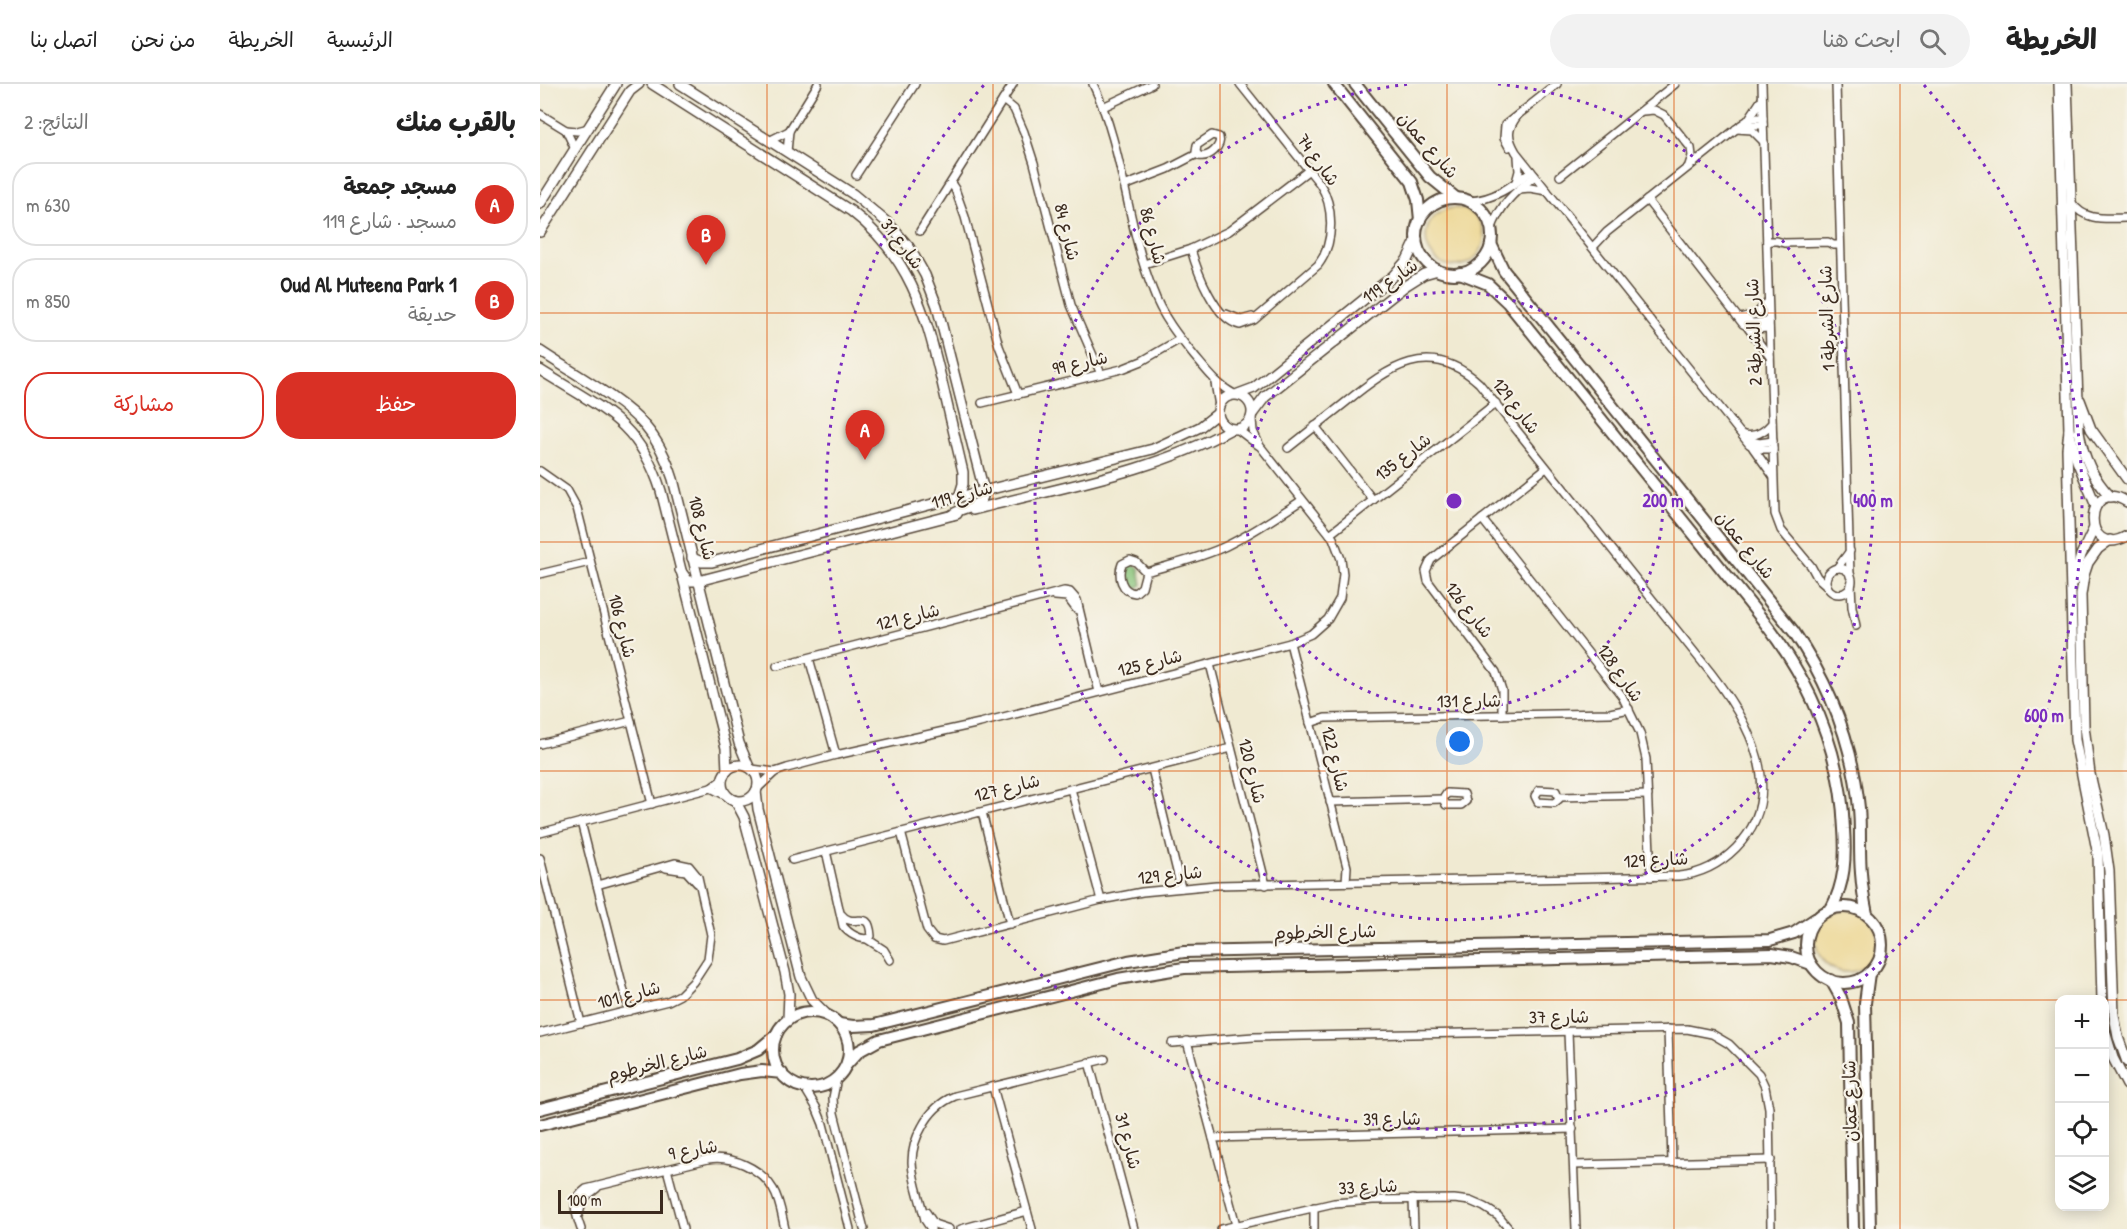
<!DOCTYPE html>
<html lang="ar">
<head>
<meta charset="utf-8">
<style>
	:root { --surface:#fff; --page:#f2f2f2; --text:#222; --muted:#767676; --line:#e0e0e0; --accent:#d93025 }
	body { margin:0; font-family:"Patrick Hand","Playpen Sans Arabic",sans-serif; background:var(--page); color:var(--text); direction:rtl }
	.controls { position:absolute; right:18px; bottom:18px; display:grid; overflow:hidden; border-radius:12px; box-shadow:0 3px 15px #0003 }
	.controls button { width:54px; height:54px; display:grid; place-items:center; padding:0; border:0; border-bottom:2px solid var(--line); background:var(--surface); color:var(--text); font:30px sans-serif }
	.scale { position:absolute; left:18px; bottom:15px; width:105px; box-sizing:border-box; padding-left:6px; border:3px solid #3b2a1e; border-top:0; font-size:16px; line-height:21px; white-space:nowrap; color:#3b2a1e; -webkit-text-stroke:4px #f7f3e8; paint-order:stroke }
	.you { position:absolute; left:920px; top:658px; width:21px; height:21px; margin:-15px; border:4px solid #fff; border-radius:50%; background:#1a73e8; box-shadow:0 0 0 9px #1a73e833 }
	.badge { display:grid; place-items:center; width:39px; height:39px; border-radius:50%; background:var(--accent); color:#fff; font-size:20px; font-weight:700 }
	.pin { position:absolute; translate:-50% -50px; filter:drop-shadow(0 2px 3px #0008) }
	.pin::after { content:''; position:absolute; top:32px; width:21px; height:18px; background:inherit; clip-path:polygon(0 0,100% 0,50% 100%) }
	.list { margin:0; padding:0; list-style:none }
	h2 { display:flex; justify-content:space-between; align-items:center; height:78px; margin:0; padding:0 24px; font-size:26px }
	h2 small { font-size:20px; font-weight:400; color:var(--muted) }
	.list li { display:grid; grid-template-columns:39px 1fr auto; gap:18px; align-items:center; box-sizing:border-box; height:84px; margin:0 12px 12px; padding:0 12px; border:2px solid var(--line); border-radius:24px }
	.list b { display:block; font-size:22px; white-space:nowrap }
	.list p { margin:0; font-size:20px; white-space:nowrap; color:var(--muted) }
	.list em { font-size:20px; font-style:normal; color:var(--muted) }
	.actions { display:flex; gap:12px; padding:18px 24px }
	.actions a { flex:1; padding:14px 0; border:2px solid var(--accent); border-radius:24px; text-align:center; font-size:21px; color:var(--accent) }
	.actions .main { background:var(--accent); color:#fff }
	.icon { flex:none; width:33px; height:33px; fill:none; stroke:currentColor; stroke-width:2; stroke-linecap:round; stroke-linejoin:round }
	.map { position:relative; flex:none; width:1587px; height:1145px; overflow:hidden; direction:ltr }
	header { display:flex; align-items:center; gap:36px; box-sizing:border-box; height:84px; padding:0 30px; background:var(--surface); border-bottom:2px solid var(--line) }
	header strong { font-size:28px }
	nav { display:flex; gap:33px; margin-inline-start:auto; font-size:21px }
	.search { width:420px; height:54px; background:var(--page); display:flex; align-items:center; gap:15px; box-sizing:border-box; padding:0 21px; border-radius:33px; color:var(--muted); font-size:22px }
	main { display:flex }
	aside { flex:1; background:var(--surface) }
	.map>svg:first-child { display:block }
</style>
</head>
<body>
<header>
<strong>الخريطة</strong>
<div class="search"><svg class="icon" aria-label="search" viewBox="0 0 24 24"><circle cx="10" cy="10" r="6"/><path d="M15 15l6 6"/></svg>ابحث هنا</div>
<nav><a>الرئيسية</a><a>الخريطة</a><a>من نحن</a><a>اتصل بنا</a></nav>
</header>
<main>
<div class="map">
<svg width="1587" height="1145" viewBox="0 0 1587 1145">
	<rect width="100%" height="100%" fill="#f7f3e8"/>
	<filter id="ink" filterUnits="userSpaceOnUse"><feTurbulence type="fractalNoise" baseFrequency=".0167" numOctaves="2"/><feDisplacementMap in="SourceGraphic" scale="12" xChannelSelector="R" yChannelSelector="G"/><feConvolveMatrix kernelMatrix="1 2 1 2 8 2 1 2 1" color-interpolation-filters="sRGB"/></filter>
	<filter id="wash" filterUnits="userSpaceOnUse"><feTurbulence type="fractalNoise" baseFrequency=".008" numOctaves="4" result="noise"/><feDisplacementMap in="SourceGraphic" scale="24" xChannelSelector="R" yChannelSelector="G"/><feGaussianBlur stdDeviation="1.35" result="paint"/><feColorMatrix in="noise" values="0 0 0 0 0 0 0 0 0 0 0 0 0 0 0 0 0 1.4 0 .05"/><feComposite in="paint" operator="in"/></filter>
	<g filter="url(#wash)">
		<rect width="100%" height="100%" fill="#f0ead2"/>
		<!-- green -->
		<path fill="#88c47a" stroke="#62774c" stroke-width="1.5" d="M590,478l9,6 3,17 -8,5 -9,-5 -2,-14 2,-6z"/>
		<!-- sand -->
		<g fill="#eeda9e" stroke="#94825e" stroke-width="1.5">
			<circle cx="915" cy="153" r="29"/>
			<circle cx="1307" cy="857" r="31"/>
		</g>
	</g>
	<g filter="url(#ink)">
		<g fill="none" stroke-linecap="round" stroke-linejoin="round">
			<!-- minor casing -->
			<g stroke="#564739" stroke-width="10">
				<g id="minor">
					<path d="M553,0c31,65 33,140 60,207 9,25 25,45 42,66 12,14 22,28 39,37"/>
					<path d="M1222,0l13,430 6,16 30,36 6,11 9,8"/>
					<path d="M1296,0l14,492"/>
					<path d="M463,16l11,9 10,23 10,31 37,142 30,69"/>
					<path d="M563,23l49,-23"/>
					<path d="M1103,27l11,-1 10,5 27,33 1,8 -3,9"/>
					<path d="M0,30l26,16 9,19"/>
					<path d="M978,31c-11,14 -11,22 -2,37l233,292 8,5h16"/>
					<path d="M1208,36l14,-21"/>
					<path d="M1201,41h22"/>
					<path d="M1196,45l16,1 12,12"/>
					<path d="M26,46l11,1 12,-3"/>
					<path d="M672,51l7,2c3,10 -10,21 -20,19l-3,-4 1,-7z"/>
					<path d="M229,57l20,-10"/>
					<path d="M969,63l-5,-9 1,-13 52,-41"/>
					<path d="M247,68l2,-21 29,-47"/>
					<path d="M316,91l59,-91"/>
					<path d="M1020,92l115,-92"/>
					<path d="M976,98l3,-11 -1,-14"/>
					<path d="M411,99l4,6 10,28 34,129 19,48"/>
					<path d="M584,102l44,-17 29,-15"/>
					<path d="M979,105l11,-1 17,3"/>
					<path d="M1107,116l96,124 9,5 17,-1"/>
					<path d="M929,117c25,-1 43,-15 62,-30"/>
					<path d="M1532,119c13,19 35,15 55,15"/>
					<path d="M951,146c9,-25 23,-38 44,-54"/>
					<path d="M380,147l93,-147"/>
					<path d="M1227,157h10l7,2 44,-1 5,3h7"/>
					<path d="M1053,163l14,-15 138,-110 7,-4h11"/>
					<path d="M651,165c6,22 24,71 49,76l14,-5 64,-55c17,-22 16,-59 2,-81l-80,-100"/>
					<path d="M604,180l47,-15 38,-18 80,-61"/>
					<path d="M686,230l15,6 11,-3"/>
					<path d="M1200,234l16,-4 12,-12"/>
					<path d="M1200,234l12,5 17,-1"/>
					<path d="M1208,244l22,29"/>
					<path d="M675,299l4,23"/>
					<path d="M442,319l140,-34 20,-8 38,-22"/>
					<path d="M775,342l58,74"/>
					<path d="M697,345l21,16"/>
					<path d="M1202,350c12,5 23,-3 30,-11"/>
					<path d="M1208,356l11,3 14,-2"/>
					<path d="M1213,364l20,28"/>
					<path d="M0,387l27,19 10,18 75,296"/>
					<path d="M942,435l140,177 18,37 6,26 5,118"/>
					<path d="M790,450l166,-131"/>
					<path d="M590,476l6,2 10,10 -4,15 -7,6c-13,-1 -18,-17 -13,-29z"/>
					<path d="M1297,484l13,-17"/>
					<circle cx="1299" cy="497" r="13"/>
					<path d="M606,488c27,-8 55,-14 80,-26 27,-13 52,-30 76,-46"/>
					<path d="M0,490l50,-12"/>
					<path d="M1311,500l1,23 4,19"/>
					<path d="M515,512l12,1 9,12"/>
					<path d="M750,559l57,224 -1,15"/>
					<path d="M269,574l27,97"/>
					<path d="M670,580l56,221"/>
					<path d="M237,582l287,-75 6,1 7,8 22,92"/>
					<path d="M962,631v-25l-6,-18 -68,-91 -2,-10 5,-11 115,-92"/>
					<path d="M770,639l15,-5 285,-5 19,-4"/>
					<path d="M0,660l91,-23"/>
					<path d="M212,685l23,3"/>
					<path d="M612,685l29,119"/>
					<path d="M171,704l18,9"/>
					<path d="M218,704l17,-16 12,-4 49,-13 144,-32 310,-80 21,-9 17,-15 12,-21 3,-24 -2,-15 -8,-21 -73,-92 -7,-15 -1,-12"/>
					<path d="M531,705l30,111"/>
					<path d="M999,706l17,1 3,8 -5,4 -16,-1 -3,-6z"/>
					<path d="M907,709l17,1 2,7 -5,4h-15l-3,-6z"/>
					<path d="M1019,713l89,-2"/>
					<path d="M790,718l113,-3"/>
					<path d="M442,728l28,112"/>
					<path d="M41,738l48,189"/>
					<path d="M361,748l26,98 7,9 9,2 158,-41 41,-8 74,-7 463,-9c22,-2 41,-12 57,-28 53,-54 13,-126 -25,-175l-232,-290c-50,-45 -90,-16 -133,19 -19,15 -39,31 -58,46"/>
					<path d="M0,749l171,-45 12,-9"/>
					<path d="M286,767l17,75c5,7 18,15 26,12l2,-2c-2,-30 -17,-5 -30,-22"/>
					<path d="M0,774l41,165"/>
					<path d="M252,776l439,-112"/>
					<path d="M126,784l20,3 11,12"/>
					<path d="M327,855l17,11 6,10"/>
					<path d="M1128,945l4,133"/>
					<path d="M1028,948l8,197"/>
					<path d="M0,949l128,-32 12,-6 13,-13 15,-23 3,-24 -13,-58 -9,-11 -14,-3 -78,22"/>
					<path d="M647,957l49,184"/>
					<path d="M632,959l82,-6 433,-8 25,5 17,10 30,30 6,13 4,21 2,121"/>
					<path d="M549,978l45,167"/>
					<path d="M297,994l-4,20 1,15 30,116"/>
					<path d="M264,1003l12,20 7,17 27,105"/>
					<path d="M453,1003l39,142"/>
					<path d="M673,1054l360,-9"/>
					<path d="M1034,1081l197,-5"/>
					<path d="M127,1085l16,60"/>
					<path d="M873,1115l1,30"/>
					<path d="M774,1123v22"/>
					<path d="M386,1128l8,12 15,5"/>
					<path d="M39,1130l4,-15 14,-11"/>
					<path d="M41,1145c-5,-16 -12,-28 5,-40l122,-30c23,-4 53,9 65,30 7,11 9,27 12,40"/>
					<path d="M391,1145l-6,-9c-8,-36 -23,-59 -3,-93 8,-15 18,-25 33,-31l150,-37"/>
					<path d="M421,1145l66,-18"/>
					<path d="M681,1145l113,-26 39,-3 81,-1 16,2 14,6 14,9 11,13"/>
				</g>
			</g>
			<!-- tertiary casing -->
			<g stroke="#564739" stroke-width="12">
				<g id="tertiary">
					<path d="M112,0l199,127c58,44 74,100 90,167 7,31 15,63 22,94v12l-4,13"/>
					<path d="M140,0l173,110 36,30 20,23 16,28 12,31 47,185c0,17 -22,15 -32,24"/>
					<path d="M1519,0l10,346 8,31 19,45"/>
					<path d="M1527,0l12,347c4,26 13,47 32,66"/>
					<path d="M0,120l76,-120"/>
					<path d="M0,148l90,-141 9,-7"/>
					<path d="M0,267c31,21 82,48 105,75 13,15 22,34 28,53l66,264 10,24"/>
					<path d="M0,286c58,37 99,50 121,121l65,257 1,23"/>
					<path d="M698,310l16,-6 139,-112 14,-16 10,-21"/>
					<circle cx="695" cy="328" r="17"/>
					<path d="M1540,316l11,29 36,50"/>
					<path d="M713,329l12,-16 140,-111 19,-12 14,-4"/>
					<path d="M1529,346l-2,19 8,291 23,115 4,145"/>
					<path d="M1587,418c-43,-28 -47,60 0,34"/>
					<path d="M433,426c87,-23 179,-37 258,-81"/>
					<path d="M1570,456l-12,9 -10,14 -4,12 -3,20 3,131 6,48 14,61 5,36 5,144 4,22 9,25"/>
					<path d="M152,474l10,4h10l247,-65 194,-48 47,-22 18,-14"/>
					<path d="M140,486l8,11h10l259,-67"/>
					<path d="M1534,497l7,-26 13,-27"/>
					<circle cx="200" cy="699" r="18"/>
					<path d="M216,707l2,18 43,168 11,23 14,14"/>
					<path d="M195,716l9,17 41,155 4,22 -1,25"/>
					<path d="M1564,944l9,30 14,27"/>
				</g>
			</g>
			<!-- secondary casing -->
			<g stroke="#564739" stroke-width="14">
				<g id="secondary">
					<circle cx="271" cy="966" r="38"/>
					<path d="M299,940l14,2 21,-1 254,-64 56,-9 586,-12 24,-7 21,-14"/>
					<path d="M307,980l12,-13 20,-11 239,-61 66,-11 588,-14 19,3 20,7"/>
					<path d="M0,1025l197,-50 21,-9 18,-15"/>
					<path d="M0,1041l200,-51 22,-3 20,2"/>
				</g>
			</g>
			<!-- primary casing -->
			<g stroke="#564739" stroke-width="14">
				<g id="primary">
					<path d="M794,0l78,98 6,18 2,20"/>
					<path d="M815,0l75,93 26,21"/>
					<circle cx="914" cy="152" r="38"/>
					<path d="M951,160l13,27 290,361c36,53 59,113 65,176 2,22 0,43 2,65 1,14 3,27 6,41"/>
					<path d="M920,189l28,11 20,19 254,316c48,61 79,131 82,210 2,28 1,54 -13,80"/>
					<circle cx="1304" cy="861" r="38"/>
					<path d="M1329,889l-4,30 5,226"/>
					<path d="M1291,896l10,18 8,25 4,206"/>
				</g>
			</g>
			<!-- minor -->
			<use href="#minor" stroke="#fff" stroke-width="7"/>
			<!-- tertiary -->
			<use href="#tertiary" stroke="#fff" stroke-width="9"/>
			<!-- secondary -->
			<use href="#secondary" stroke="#fff" stroke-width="10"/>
			<!-- primary -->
			<use href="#primary" stroke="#fff" stroke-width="10"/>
		</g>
	</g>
	<!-- grid -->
	<path fill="none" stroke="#df570d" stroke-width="1.5" stroke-opacity="0.55" d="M227,0v1145M453,0v1145M680,0v1145M907,0v1145M1134,0v1145M1360,0v1145M0,229h1587M0,458h1587M0,687h1587M0,916h1520M1564,916h23"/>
	<!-- distance rings -->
	<g fill="none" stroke="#7b2cbf" stroke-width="3" stroke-dasharray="3 6">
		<circle cx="914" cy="417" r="209"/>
		<path d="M958 0A419 419 0 1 1 870 0"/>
		<path d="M1384 1A628 628 0 1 1 444 1"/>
	</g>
	<g text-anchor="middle" stroke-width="4.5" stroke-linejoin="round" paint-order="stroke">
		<!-- street labels -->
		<g font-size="18" fill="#3b2a1e" stroke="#f7f3e8">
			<text transform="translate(888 61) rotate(49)" y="6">شارع عمان</text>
			<text transform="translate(778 76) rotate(54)" y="6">شارع 74</text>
			<text transform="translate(527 148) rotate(76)" y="6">شارع 84</text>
			<text transform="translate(613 152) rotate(75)" y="6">شارع 86</text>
			<text transform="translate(362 160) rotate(53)" y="6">شارع 31</text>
			<text transform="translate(850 197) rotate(-35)" y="6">شارع 119</text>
			<text transform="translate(1287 234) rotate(-92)" y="6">شارع الشرطة 1</text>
			<text transform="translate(1214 248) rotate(-92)" y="6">شارع الشرطة 2</text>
			<text transform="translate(540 279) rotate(-13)" y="6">شارع 99</text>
			<text transform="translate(976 322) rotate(52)" y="6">شارع 129</text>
			<text transform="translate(863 373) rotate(-38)" y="6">شارع 135</text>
			<text transform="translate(422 411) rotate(-15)" y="6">شارع 119</text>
			<text transform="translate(162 444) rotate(76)" y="6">شارع 108</text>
			<text transform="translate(1205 461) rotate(51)" y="6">شارع عمان</text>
			<text transform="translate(929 526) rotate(52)" y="6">شارع 126</text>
			<text transform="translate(368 533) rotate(-14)" y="6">شارع 121</text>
			<text transform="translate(82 542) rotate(76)" y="6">شارع 106</text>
			<text transform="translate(610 579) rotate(-14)" y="6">شارع 125</text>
			<text transform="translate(1080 589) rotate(55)" y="6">شارع 128</text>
			<text transform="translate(929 617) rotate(-1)" y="6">شارع 131</text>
			<text transform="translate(795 675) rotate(76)" y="6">شارع 122</text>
			<text transform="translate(712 687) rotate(76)" y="6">شارع 120</text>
			<text transform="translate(467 704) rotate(-14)" y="6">شارع 127</text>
			<text transform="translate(1116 776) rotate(-3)" y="6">شارع 129</text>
			<text transform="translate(630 791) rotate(-6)" y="6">شارع 129</text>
			<text transform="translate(785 848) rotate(-1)" y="6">شارع الخرطوم</text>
			<text transform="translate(89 911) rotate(-15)" y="6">شارع 101</text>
			<text transform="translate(1019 933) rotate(-1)" y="6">شارع 37</text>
			<text transform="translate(117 979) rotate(-14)" y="6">شارع الخرطوم</text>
			<text transform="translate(1310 1017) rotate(-91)" y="6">شارع عمان</text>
			<text transform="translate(852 1035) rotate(-1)" y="6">شارع 39</text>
			<text transform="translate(588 1057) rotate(75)" y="6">شارع 31</text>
			<text transform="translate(153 1066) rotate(-10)" y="6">شارع 9</text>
			<text transform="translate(828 1103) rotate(-3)" y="6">شارع 33</text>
		</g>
	</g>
	<circle cx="914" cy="417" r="9" fill="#7b2cbf" stroke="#f7f3e8" stroke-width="3"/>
	<g font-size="18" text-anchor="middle" font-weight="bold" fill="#7b2cbf" stroke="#f7f3e8" stroke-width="4.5" stroke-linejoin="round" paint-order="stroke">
		<text x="1123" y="423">200 m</text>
		<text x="1333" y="423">400 m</text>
		<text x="1504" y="638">600 m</text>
	</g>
</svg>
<div class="controls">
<button>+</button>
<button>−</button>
<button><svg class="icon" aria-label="locate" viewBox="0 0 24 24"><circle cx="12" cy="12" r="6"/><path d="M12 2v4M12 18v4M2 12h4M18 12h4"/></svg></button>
<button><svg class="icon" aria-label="layers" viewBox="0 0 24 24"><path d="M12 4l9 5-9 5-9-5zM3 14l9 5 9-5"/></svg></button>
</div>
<div class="scale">100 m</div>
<div class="you"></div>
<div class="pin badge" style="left:325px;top:376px">A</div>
<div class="pin badge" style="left:166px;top:181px">B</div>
</div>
<aside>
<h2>بالقرب منك<small>النتائج: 2</small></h2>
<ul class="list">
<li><span class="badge">A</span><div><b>مسجد جمعة</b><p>مسجد · شارع 119</p></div><em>630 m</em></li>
<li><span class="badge">B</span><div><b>Oud Al Muteena Park 1</b><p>حديقة</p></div><em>850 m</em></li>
</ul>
<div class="actions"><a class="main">حفظ</a><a>مشاركة</a></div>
</aside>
</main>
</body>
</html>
